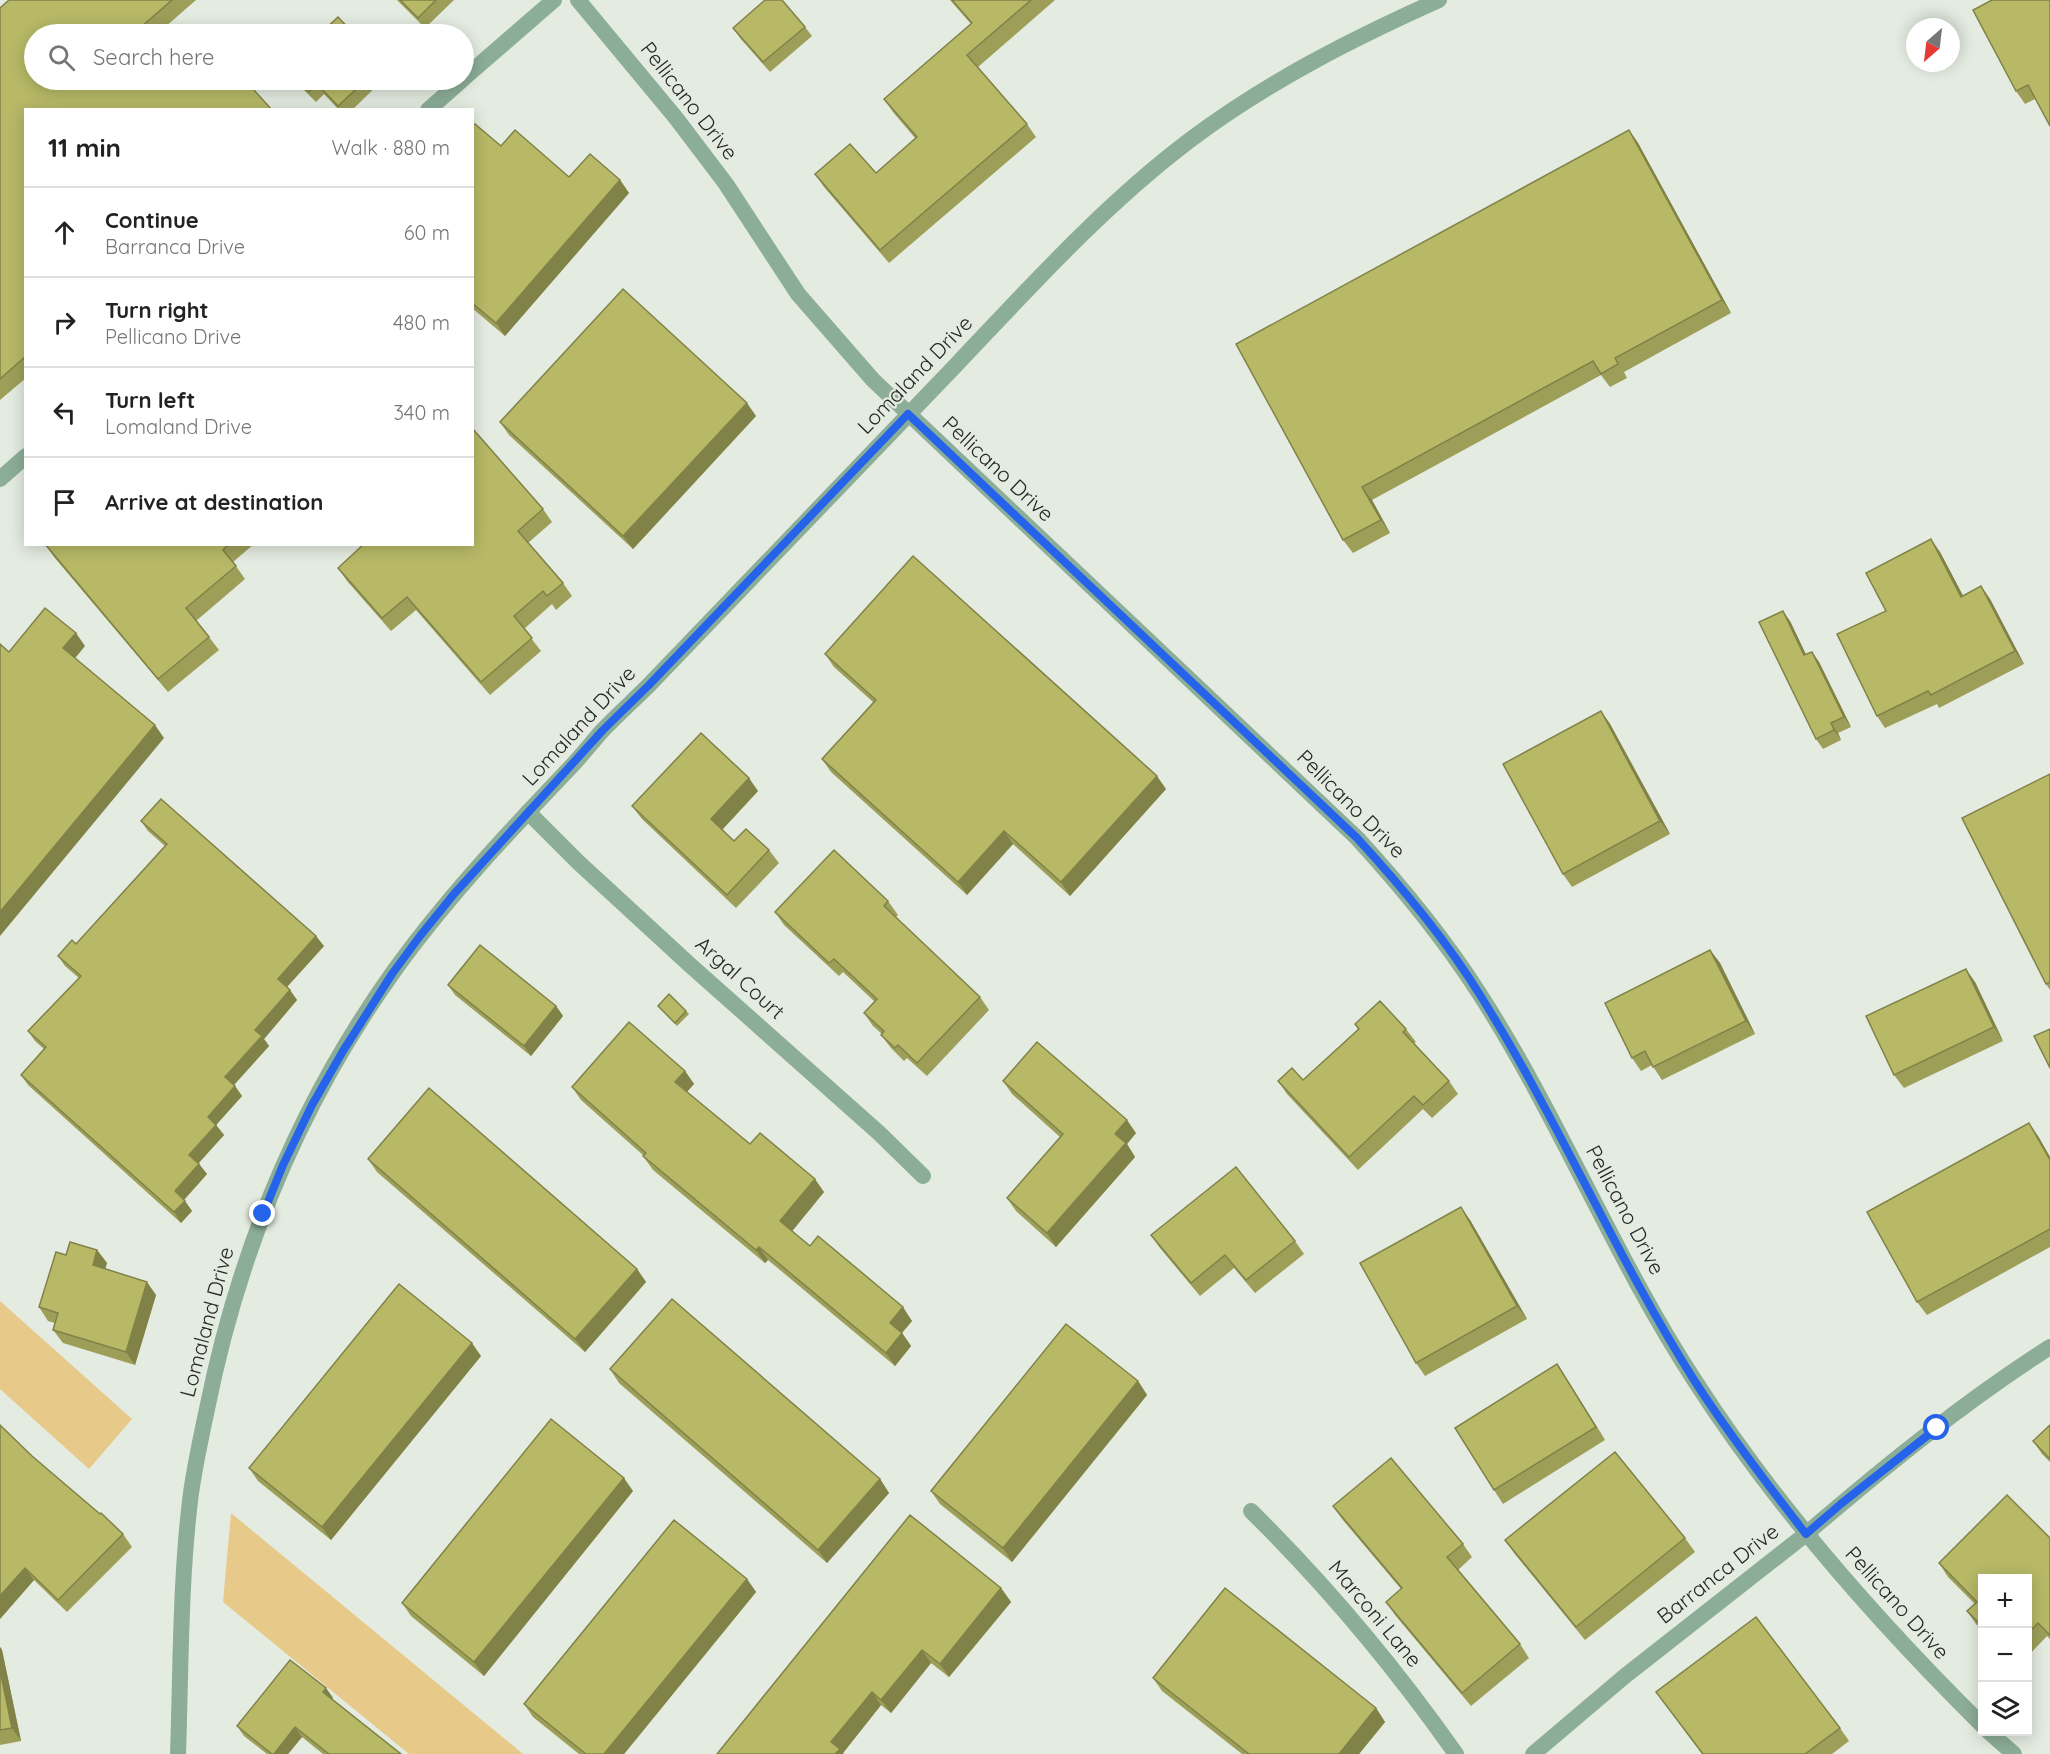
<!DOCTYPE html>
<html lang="en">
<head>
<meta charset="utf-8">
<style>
	:root { --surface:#fff; --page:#f2f2f2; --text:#222; --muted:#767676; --line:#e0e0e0 }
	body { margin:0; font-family:Quicksand,sans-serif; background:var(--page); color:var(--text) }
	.controls { position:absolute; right:18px; bottom:18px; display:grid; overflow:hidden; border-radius:0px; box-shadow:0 3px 15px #0003 }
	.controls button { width:54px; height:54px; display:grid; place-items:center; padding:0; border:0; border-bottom:2px solid var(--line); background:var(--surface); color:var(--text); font:30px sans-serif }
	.compass { position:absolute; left:1906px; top:18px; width:54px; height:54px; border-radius:50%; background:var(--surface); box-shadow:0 3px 15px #0003; rotate:208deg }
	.stop { position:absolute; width:18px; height:18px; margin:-14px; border:4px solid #2563eb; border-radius:50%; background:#fff }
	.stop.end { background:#2563eb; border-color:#fff; box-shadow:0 2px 6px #0008 }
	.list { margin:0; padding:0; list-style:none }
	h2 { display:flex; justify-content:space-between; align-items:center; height:78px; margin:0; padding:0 24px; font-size:26px }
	h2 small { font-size:20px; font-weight:400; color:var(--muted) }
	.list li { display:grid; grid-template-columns:39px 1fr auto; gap:18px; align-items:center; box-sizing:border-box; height:90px; padding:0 24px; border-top:2px solid var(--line) }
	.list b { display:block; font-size:22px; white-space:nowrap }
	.list p { margin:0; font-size:20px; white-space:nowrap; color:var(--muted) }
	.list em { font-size:20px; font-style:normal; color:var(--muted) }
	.icon { flex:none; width:33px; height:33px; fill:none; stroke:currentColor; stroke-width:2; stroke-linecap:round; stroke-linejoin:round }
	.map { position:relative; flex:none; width:2050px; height:1754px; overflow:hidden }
	.search { position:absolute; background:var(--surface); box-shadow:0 3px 15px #0003; left:24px; top:24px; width:450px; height:66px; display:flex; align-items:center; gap:15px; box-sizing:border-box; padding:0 21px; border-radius:33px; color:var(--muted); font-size:22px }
	.panel { position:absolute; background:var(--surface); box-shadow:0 3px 15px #0003; left:24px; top:108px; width:450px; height:438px; border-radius:0px }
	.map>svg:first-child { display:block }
</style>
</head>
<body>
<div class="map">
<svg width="2050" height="1754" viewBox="0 0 2050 1754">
	<rect width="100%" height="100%" fill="#e4ebe0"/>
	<!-- green -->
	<g fill="#e7ca8a">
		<path d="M0,1301l132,118 -43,50 -89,-80z"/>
		<path d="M231,1513l292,241h-114l-186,-152z"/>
	</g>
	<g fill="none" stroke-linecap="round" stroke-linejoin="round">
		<!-- minor -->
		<g stroke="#8cad97" stroke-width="16">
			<path d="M528,812l50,50 112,103 189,168 44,43"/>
			<path d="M1251,1511c77,76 143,155 205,243"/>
			<path d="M1533,1754l92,-78 181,-142"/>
		</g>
		<!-- tertiary -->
		<g stroke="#8cad97" stroke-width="16">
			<path d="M578,0l98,118 50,66 72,110 75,86 484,458c45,49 86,99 122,155 80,124 135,264 216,388 81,126 181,239 287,344"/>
			<path d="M464,78l90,-78"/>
			<path d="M428,110l34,-30"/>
			<path d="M0,479l26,-23"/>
			<path d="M1806,1534c77,-66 158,-132 244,-187"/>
			<path d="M1989,1732l25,22"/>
			<path d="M178,1754c3,-87 2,-175 13,-261 4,-28 10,-56 16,-84 32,-159 92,-305 187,-438 51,-71 111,-135 171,-198 13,-13 24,-27 36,-41 15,-16 32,-31 48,-47 103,-107 205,-214 308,-321 74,-78 147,-159 233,-224 77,-58 162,-101 249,-140"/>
		</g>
	</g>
	<!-- wall -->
	<g fill="#9d9f59">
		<path d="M9,0h187l-39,34h-123l135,51 76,-5 -219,30v268l-26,22v-392z"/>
		<path d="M397,0h57l-29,28z"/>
		<path d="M950,0h105l-77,67 49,57 9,13 -147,126 -65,-76 -9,-13 61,-1 39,-35 -22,-26 -9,-13 87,-75z"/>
		<path d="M1992,0l43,99 -10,5 -9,-13z"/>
		<path d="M805,27l7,9 -42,36 -30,-34 -7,-10z"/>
		<path d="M296,80h87l-31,30h-13l-15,-16 -8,8 -14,-14z"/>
		<path d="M472,127l29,19 68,31 51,3 9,13 -124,143 -33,-28z"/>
		<path d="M1629,130l9,13 93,170 -107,59 3,6 -17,9 -9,-12 -229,125 18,33 -37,20 -10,-13 -107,-196z"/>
		<path d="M756,416l-123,133 -124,-114 -9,-13z"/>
		<path d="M543,509l9,13 -24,21 35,40 9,13 -16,14 -4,-6 -28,25 17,22 -51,44 -74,-85 -25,21 -44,-50 -9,-13z"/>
		<path d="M45,544h209l-21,18 12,17 -49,42 13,16 10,13 -51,42 -114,-135z"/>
		<path d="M1940,552l23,44 18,-10 9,13 34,65 -85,44 -2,-4 -52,24 -8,-12 9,-105z"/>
		<path d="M1790,621l16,34 6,-3 7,10 32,65 -13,6 3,7 -18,9 -7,-10z"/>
		<path d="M825,654l341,135 -96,107 -57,-52 -46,51 -136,-123 -9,-13 51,-57 -39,-35z"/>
		<path d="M1601,711l9,13 60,110 -98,53 -9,-13z"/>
		<path d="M2050,774v216l-4,-6z"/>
		<path d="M758,791l-36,39 12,11 35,9 10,13 -43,45 -94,-89 -10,-13z"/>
		<path d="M141,821l183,125 -37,41 10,13 -33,39 5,7 -35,39 8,11 -26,29 8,10 -26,28 9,11 -23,26 8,11 -11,12 -153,-138 -7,-10 23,-26 -9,-8 -7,-10 51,-53 -14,-12 -7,-10 18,-12 89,-98 -17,-15z"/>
		<path d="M888,901l10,14 -2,2 84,80 9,13 -62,66 -20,-18 -3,3 -13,-13 -10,-13 1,-1 -9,-8 -9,-13 11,-11 -32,-30 -4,4 -55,-51 -9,-13z"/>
		<path d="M1710,950l10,13 35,71 -93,46 -10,-15 -11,6 -9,-13z"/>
		<path d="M1975,982l28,59 -99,47 -10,-13z"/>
		<path d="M448,985l108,21 7,10 -32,40 -76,-61z"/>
		<path d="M658,1006l28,5 3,3 -12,12z"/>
		<path d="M1355,1024l51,5 10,13 -2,1 35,38 9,13 -26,24 -9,-9 -65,61 -71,-76 -9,-13 25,-1 55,-51z"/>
		<path d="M685,1071l9,13 -7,8 63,52 74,48 -32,39 18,15 102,75 -10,12 9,13 -16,20 -127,-106 -3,3 -112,-93 -10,-14h1l-63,-56 -9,-13z"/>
		<path d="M1003,1081l133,52 -9,11 8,13 -79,90 -40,-36 -9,-13 53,-61 -48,-43z"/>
		<path d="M2038,1136l12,21v90l-123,68 -10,-13z"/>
		<path d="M368,1159l269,110 9,13 -61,70 -208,-180z"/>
		<path d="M1470,1220l57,99 -102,57 -9,-13z"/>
		<path d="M1151,1235l144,6 9,13 -49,39 -21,-25 -34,28 -40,-48z"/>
		<path d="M97,1250l10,13 -2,6 51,26 -21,70 -72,-22 -10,-13 2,-7 -7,-2 -9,-14 27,-52z"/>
		<path d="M481,1356l-150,184 -73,-59 -9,-13z"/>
		<path d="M610,1369l270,110 9,14 -62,70 -208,-180z"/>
		<path d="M1566,1378l39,62 -102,64 -9,-14z"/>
		<path d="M1138,1381l9,14 -135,167 -72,-58 -9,-13z"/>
		<path d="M2050,1425v37l-8,-8 -9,-13z"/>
		<path d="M32,1456l91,78 9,13 -65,65 -33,-32 -34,39z"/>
		<path d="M633,1491l-149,185 -73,-60 -9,-13z"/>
		<path d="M1333,1506l130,38 9,13 -14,13 62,74 9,14 -58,48 -76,-91 -9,-13 15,-13 -59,-70z"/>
		<path d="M1685,1538l10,14 -110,88 -71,-87 -9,-13z"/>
		<path d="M2050,1538v101l-3,-3 -19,20v-78h-45v53l-7,-7 -9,-13 8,-7 -27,-27 -9,-14z"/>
		<path d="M747,1579l9,13 -132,162h-45l-46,-37 -9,-13z"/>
		<path d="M1001,1588l10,14 -62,75 -18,-14 -40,50 -10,-8 -38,48 1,1h-127z"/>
		<path d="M0,1647l2,3 19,91 -21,4z"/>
		<path d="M1153,1678l223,30 9,14 -26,32h-117l-80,-63z"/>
		<path d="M326,1688l7,10 -1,1 69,55h-78l-21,-17 -14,17h-21l-23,-18 -7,-10z"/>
		<path d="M1656,1692l184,36 9,13 -17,13h-130z"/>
	</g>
	<!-- shaded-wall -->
	<g fill="#808248">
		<path d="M1629,130l9,13 93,170 -9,-13z"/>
		<path d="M620,180l9,13 -124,143 -9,-13z"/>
		<path d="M747,403l9,13 -123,133 -10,-13z"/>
		<path d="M1362,487l10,13 18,33 -9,-13z"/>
		<path d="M1931,539l9,13 30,57 -9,-12z"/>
		<path d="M1981,586l9,13 34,65 -9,-13z"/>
		<path d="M1783,611l7,10 21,44 -7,-10z"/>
		<path d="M76,633l9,13 -13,16 -9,-14z"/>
		<path d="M1812,652l7,10 32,65 -7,-10z"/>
		<path d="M1601,711l9,13 60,110 -10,-13z"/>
		<path d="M1831,723l7,10 3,7 -7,-10z"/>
		<path d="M155,725l9,13 -164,198v-24z"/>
		<path d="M1157,776l9,13 -96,107 -9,-14z"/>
		<path d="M749,778l9,13 -38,41 -9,-13z"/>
		<path d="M1004,831l9,13 -46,51 -9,-13z"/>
		<path d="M316,936l8,10 -39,43 -7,-10z"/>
		<path d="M1710,950l10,13 35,71 -9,-13z"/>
		<path d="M1966,969l9,13 28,59 -9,-14z"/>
		<path d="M290,990l7,10 -33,39 5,7 -37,41 -7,-10 30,-47z"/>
		<path d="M556,1006l7,10 -32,40 -7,-10z"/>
		<path d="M685,1071l9,13 -10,11 -9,-13z"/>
		<path d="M235,1086l7,10 -26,29 8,10 -27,30 -8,-10 19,-38z"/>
		<path d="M1127,1120l9,13 -9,11 8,13 -79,90 -9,-14 68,-99z"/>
		<path d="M2029,1123l9,13 12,21v3z"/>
		<path d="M199,1164l8,10 -25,28 -7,-11z"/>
		<path d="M815,1179l9,13 -35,43 -9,-14z"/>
		<path d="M185,1201l7,10 -11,12 -7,-11z"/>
		<path d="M1461,1207l9,13 57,99 -10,-13z"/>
		<path d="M759,1247l9,13 -3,3 -9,-13z"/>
		<path d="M97,1250l10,13 -5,15 -9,-13z"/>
		<path d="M637,1269l9,13 -61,70 -10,-13z"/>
		<path d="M147,1282l9,13 -21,70 -9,-13z"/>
		<path d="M903,1307l9,14 -13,15 -9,-13z"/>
		<path d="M902,1333l9,13 -16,20 -9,-13z"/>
		<path d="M472,1343l9,13 -150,184 -9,-13z"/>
		<path d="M1557,1364l9,14 39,62 -9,-13z"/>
		<path d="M1138,1381l9,14 -135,167 -9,-14z"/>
		<path d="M624,1478l9,13 -149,185 -10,-14z"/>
		<path d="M880,1479l9,14 -62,70 -9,-13z"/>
		<path d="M25,1568l9,12 -34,39v-23z"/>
		<path d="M747,1579l9,13 -132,162h-20z"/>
		<path d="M1001,1588l10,14 -62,75 -9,-13z"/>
		<path d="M0,1647l2,3 19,91 -9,-13 -12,-58z"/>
		<path d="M922,1650l9,13 -40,50 -10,-13z"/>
		<path d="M326,1688l7,10 -3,4 -7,-10z"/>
		<path d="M872,1692l9,13 -38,48 1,1h-9l-4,-12z"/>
		<path d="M1376,1708l9,14 -26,32h-20z"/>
		<path d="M295,1727l7,10 -14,17h-14z"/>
	</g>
	<!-- building -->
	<g fill="#b7b967" stroke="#808248" stroke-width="1.5">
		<path d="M9,0h163l-39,34h-99v46h130l5,5 6,-5h70l27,30h-246v246l-26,23v-371z"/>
		<path d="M400,0h36l-18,18z"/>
		<path d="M765,0h17l23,27 -42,35 -30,-34z"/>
		<path d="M952,0h79l-64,55 60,69 -147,126 -65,-76 35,-30 26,29 41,-36 -33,-38 88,-76z"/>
		<path d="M1992,0h58v126l-22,-41 -12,6 -43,-81z"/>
		<path d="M338,17l16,17h-34z"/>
		<path d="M297,80h69l-28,26 -21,-22 -8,8z"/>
		<path d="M475,124l26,22 14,-16 54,47 21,-23 30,26 -124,143 -24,-20v-176z"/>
		<path d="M1629,130l93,170 -107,58 3,6 -17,10 -8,-13 -231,126 19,33 -38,20 -107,-196z"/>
		<path d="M623,289l124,114 -124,133 -123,-114z"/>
		<path d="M472,428l71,81 -25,22 45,52 -16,13 -4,-5 -29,25 18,22 -51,44 -74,-85 -25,21 -44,-50 26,-24h108z"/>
		<path d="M1931,539l30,58 20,-11 34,65 -84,44 -3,-4 -51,25 -40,-82 49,-23 -20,-38z"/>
		<path d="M45,544h184l-6,6 13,16 -50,42 23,29 -51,42z"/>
		<path d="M913,556l244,220 -96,106 -57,-51 -46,51 -136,-123 54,-59 -51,-46z"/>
		<path d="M45,608l31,25 -13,15 92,77 -155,187v-268l9,8z"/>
		<path d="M1783,611l21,44 8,-3 32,65 -13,6 3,7 -18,9 -57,-117z"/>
		<path d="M1601,711l59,110 -97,53 -60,-110z"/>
		<path d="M701,733l48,45 -38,41 23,22 12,-12 23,21 -42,45 -95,-89z"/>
		<path d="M2050,774v208l-4,2 -84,-166z"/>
		<path d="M161,799l155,137 -38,43 12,11 -35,40 7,6 -37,41 10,9 -27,31 8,8 -27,30 10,9 -24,27 10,10 -11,11 -153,-137 25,-28 -18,-16 53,-55 -23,-20 14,-16 4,4 91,-100 -26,-23z"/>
		<path d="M834,850l54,51 -4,5 96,91 -63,66 -19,-18 -3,3 -14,-13 3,-4 -20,-18 13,-14 -43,-40 -5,4 -54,-51z"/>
		<path d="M480,945l76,61 -32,40 -76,-61z"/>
		<path d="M1710,950l36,71 -93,46 -8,-16 -13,7 -27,-55z"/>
		<path d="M1966,969l28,58 -100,48 -28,-59z"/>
		<path d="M669,994l17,17 -11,12 -17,-17z"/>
		<path d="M1380,1001l26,28 -3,3 46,49 -26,24 -9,-9 -65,61 -71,-76 14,-13 11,12 56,-51 -4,-5z"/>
		<path d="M629,1022l56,49 -10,11 75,62 10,-11 55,46 -35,42 30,25 8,-10 85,71 -13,16 12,10 -16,20 -127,-106 -3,3 -113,-94 3,-3 -74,-66z"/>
		<path d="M2050,1029v39l-16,-32z"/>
		<path d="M1037,1042l90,78 -12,14 11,9 -79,90 -40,-35 56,-64 -60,-53z"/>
		<path d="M429,1088l208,181 -62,70 -207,-180z"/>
		<path d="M2029,1123l21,37v69l-133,73 -50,-90z"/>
		<path d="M1236,1167l59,74 -49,39 -21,-25 -34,28 -40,-48z"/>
		<path d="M1461,1207l56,99 -101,57 -56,-100z"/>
		<path d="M70,1242l27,8 -4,15 54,17 -21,70 -73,-22 5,-17 -19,-6 17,-55 10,3z"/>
		<path d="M399,1284l73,59 -150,184 -73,-59z"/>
		<path d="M672,1299l208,180 -62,71 -208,-181z"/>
		<path d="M1066,1324l72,57 -135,167 -72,-57z"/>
		<path d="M1557,1364l39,63 -102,63 -39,-62z"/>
		<path d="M551,1419l73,59 -150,184 -72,-59z"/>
		<path d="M0,1425l32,31 68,58 1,-1 22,21 -65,66 -33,-32 -25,28z"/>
		<path d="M2050,1425v34l-17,-18z"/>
		<path d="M1615,1452l70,86 -109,89 -71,-87z"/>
		<path d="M1391,1458l72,86 -16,13 73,87 -58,49 -76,-91 16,-14 -69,-82z"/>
		<path d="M2007,1495l43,43v97l-12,-12 -10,10v-55h-45v49l-16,-16 10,-9 -38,-39z"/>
		<path d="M910,1515l91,73 -61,76 -18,-14 -41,50 -9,-8 -41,50 9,7 -5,5h-118z"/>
		<path d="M674,1520l73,59 -143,175h-18l-62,-50z"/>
		<path d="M1225,1588l151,120 -37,46h-90l-96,-76z"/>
		<path d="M1756,1617l84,111 -35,26h-102l-47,-62z"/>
		<path d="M290,1660l36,28 -3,4 78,62h-72l-34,-27 -21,27h-2l-35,-28z"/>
		<path d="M0,1670l12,58 -12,2z"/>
	</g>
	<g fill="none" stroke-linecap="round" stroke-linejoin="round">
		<!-- route -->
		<path stroke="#2563eb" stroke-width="8" d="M263,1214l20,-49 29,-60 31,-54 49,-77 28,-38 34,-42 149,-164 46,-45 259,-271 449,424c45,49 88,100 123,157 78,124 135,260 214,385 34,53 73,104 112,154l36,-31 95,-75"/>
	</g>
	<g text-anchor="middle" stroke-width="4.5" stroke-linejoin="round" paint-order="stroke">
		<!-- street labels -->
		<g font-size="21" fill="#252723" stroke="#e4ebe0">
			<text transform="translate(689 101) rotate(52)" y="7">Pellicano Drive</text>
			<text transform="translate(915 375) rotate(-46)" y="7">Lomaland Drive</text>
			<text transform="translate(998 469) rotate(43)" y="7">Pellicano Drive</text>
			<text transform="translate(579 726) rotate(-47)" y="7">Lomaland Drive</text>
			<text transform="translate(1351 804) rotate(45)" y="7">Pellicano Drive</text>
			<text transform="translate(740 978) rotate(42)" y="7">Argal Court</text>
			<text transform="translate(1625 1210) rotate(62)" y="7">Pellicano Drive</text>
			<text transform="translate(207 1322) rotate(-75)" y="7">Lomaland Drive</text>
			<text transform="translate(1718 1574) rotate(-38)" y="7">Barranca Drive</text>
			<text transform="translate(1897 1603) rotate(48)" y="7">Pellicano Drive</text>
			<text transform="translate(1375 1614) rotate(50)" y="7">Marconi Lane</text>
		</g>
	</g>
</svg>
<div class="controls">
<button>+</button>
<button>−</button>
<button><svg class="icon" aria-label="layers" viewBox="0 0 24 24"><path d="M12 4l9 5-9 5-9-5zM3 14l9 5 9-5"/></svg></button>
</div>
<svg class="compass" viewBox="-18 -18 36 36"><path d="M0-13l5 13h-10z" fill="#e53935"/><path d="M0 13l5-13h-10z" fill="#767676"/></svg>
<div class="stop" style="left:1937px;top:1428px"></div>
<div class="stop end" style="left:263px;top:1214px"></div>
<div class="search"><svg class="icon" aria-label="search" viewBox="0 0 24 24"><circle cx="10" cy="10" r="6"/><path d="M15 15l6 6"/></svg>Search here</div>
<section class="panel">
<h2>11 min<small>Walk · 880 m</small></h2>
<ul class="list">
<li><svg class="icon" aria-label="ahead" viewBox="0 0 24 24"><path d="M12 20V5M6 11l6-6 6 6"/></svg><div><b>Continue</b><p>Barranca Drive</p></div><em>60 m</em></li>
<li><svg class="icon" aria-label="right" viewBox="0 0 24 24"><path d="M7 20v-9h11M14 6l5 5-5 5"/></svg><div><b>Turn right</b><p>Pellicano Drive</p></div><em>480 m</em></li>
<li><svg class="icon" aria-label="left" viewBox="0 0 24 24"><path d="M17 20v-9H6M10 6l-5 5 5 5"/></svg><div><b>Turn left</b><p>Lomaland Drive</p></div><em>340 m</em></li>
<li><svg class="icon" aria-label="arrive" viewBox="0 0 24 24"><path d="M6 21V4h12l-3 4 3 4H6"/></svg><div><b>Arrive at destination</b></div></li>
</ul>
</section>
</div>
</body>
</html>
